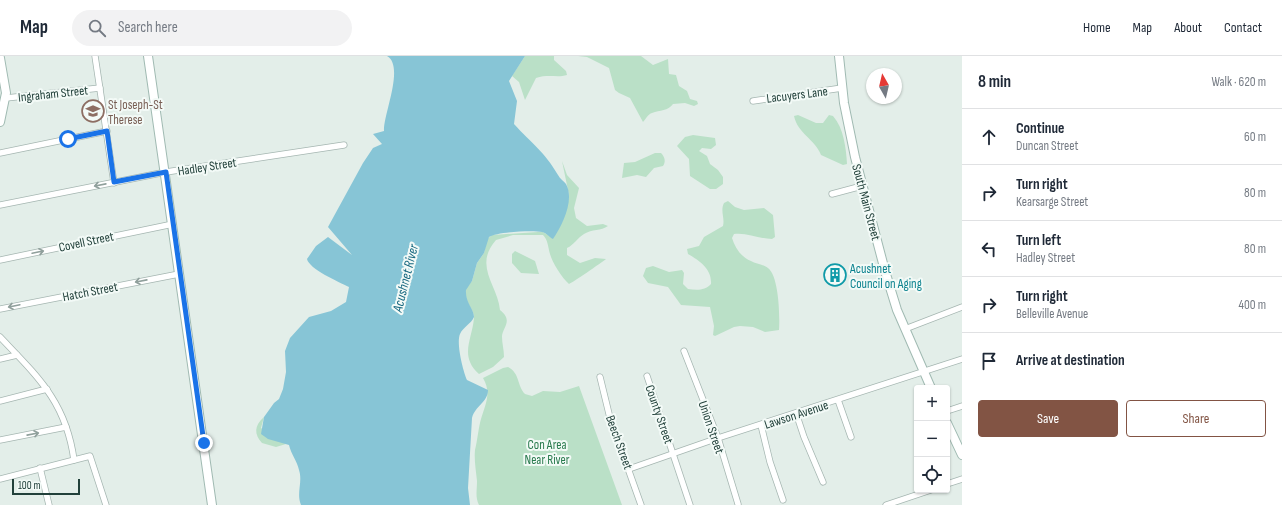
<!DOCTYPE html>
<html lang="en">
<head>
<meta charset="utf-8">
<style>
	:root { --surface:#fff; --page:#f2f2f3; --text:#1f2937; --muted:#747a83; --line:#e0e1e3; --accent:#825444 }
	body { margin:0; font-family:"Sofia Sans Condensed",sans-serif; background:var(--page); color:var(--text) }
	.controls { position:absolute; right:12px; bottom:12px; display:grid; overflow:hidden; border-radius:4px; box-shadow:0 1px 3px #0004 }
	.controls button { width:36px; height:36px; display:grid; place-items:center; padding:0; border:0; border-bottom:1px solid var(--line); background:var(--surface); color:var(--text); font:20px sans-serif }
	.compass { position:absolute; left:866px; top:12px; width:36px; height:36px; border-radius:50%; background:var(--surface); box-shadow:0 1px 3px #0004; rotate:352deg }
	.scale { position:absolute; left:12px; bottom:10px; width:68px; box-sizing:border-box; padding-left:4px; border:2px solid #21403a; border-top:0; font-size:11px; line-height:14px; white-space:nowrap; color:#21403a; -webkit-text-stroke:3px #f3faf7; paint-order:stroke }
	.stop { position:absolute; width:12px; height:12px; margin:-9px; border:3px solid #1a73e8; border-radius:50%; background:#fff }
	.stop.end { background:#1a73e8; border-color:#fff; box-shadow:0 1px 4px #0008 }
	.list { margin:0; padding:0; list-style:none }
	h2 { display:flex; justify-content:space-between; align-items:center; height:52px; margin:0; padding:0 16px; font-size:17px }
	h2 small { font-size:13px; font-weight:400; color:var(--muted) }
	.list li { display:grid; grid-template-columns:26px 1fr auto; gap:12px; align-items:center; box-sizing:border-box; height:56px; padding:0 16px; border-top:1px solid var(--line) }
	.list b { display:block; font-size:15px; white-space:nowrap }
	.list p { margin:0; font-size:13px; white-space:nowrap; color:var(--muted) }
	.list em { font-size:13px; font-style:normal; color:var(--muted) }
	.actions { display:flex; gap:8px; padding:12px 16px }
	.actions a { flex:1; padding:9px 0; border:1px solid var(--accent); border-radius:4px; text-align:center; font-size:14px; color:var(--accent) }
	.actions .main { background:var(--accent); color:#fff }
	.icon { flex:none; width:22px; height:22px; fill:none; stroke:currentColor; stroke-width:2; stroke-linecap:round; stroke-linejoin:round }
	.map { position:relative; flex:none; width:962px; height:449px; overflow:hidden }
	header { display:flex; align-items:center; gap:24px; box-sizing:border-box; height:56px; padding:0 20px; background:var(--surface); border-bottom:1px solid var(--line) }
	header strong { font-size:19px }
	nav { display:flex; gap:22px; margin-inline-start:auto; font-size:14px }
	.search { width:280px; height:36px; background:var(--page); display:flex; align-items:center; gap:10px; box-sizing:border-box; padding:0 14px; border-radius:22px; color:var(--muted); font-size:15px }
	main { display:flex }
	aside { flex:1; background:var(--surface) }
	.map>svg:first-child { display:block }
</style>
</head>
<body>
<header>
<strong>Map</strong>
<div class="search"><svg class="icon" aria-label="search" viewBox="0 0 24 24"><circle cx="10" cy="10" r="6"/><path d="M15 15l6 6"/></svg>Search here</div>
<nav><a>Home</a><a>Map</a><a>About</a><a>Contact</a></nav>
</header>
<main>
<div class="map">
<svg width="962" height="449" viewBox="0 0 962 449">
	<rect width="100%" height="100%" fill="#e3eee9"/>
	<!-- green -->
	<g fill="#bae0c7">
		<path d="M525,0h29v4l12,11 1,4c-9,3 -19,-1 -31,3l-11,22 -6,-18 -7,-6z"/>
		<path d="M578,0h63l12,9 15,-6 1,15 7,1 3,11 8,5 3,8 7,2 1,3 -4,2 -9,-3 -12,1c-5,7 -13,6 -21,9 -4,1 -6,6 -9,9l-13,-24 -11,-5 -4,-3 -6,-22 -22,-11z"/>
		<path d="M798,59l18,8h7l6,-8 4,1c11,12 13,33 14,48l-4,1 -22,-10c-6,-16 -23,-21 -27,-39z"/>
		<path d="M693,79l22,3 1,7 -5,4 -9,-1 -3,3 8,5 3,8 8,6 5,7v7l-7,5h-6l-20,-13 -1,-17 -12,-13 8,-9z"/>
		<path d="M655,97h6c4,4 5,9 2,13l-9,2 -8,9 -9,-2 -15,3 2,-15 11,-1z"/>
		<path d="M562,105l5,14 12,13 -5,20 2,10 11,8 16,-2 5,2c-7,5 -16,3 -24,8 -7,4 -10,11 -17,14v7l13,8 15,-5 11,1c-5,4 -34,24 -37,25 -7,-6 -17,-22 -19,-30 -2,-7 -2,-14 -7,-19h-30l-17,5c-23,26 2,45 4,70 14,11 2,18 2,27 0,6 2,13 2,20l-11,10 -14,7c-20,-18 -7,-34 -5,-56 1,-9 -11,-16 -8,-30l6,-7 5,-18 7,-10 3,-14 5,-4 46,-3h5l10,6 10,-18 6,-25z"/>
		<path d="M728,145l7,6 9,3 20,-2 9,7 2,22 -3,2c-12,0 -26,-7 -38,-5l-2,4c3,10 9,19 19,23 5,3 12,3 17,7 11,8 12,49 11,62l-14,2 -12,-5 -13,-1 -6,1 -19,9 -2,-1 1,-9 -4,-19 -29,-2 -13,-18 -20,-4 -5,-7 3,-8 7,-2 16,6 13,-2 2,3 -1,11 5,5c8,1 17,2 23,-5 1,-15 -11,-23 -23,-30l-1,-5 12,-3 5,-9 19,-11c2,-8 -3,-15 1,-23z"/>
		<path d="M515,195l20,10 4,13 -18,-1 -9,-10v-9z"/>
		<path d="M508,311c12,6 9,19 17,27l7,2 11,-5 17,1 19,-6 43,119h-143c-4,-8 -2,-15 -2,-24 -1,-10 -3,-21 -2,-31 2,-8 4,-25 6,-31 4,-14 11,-26 2,-41l20,-10z"/>
		<path d="M264,361l-3,11 25,16 -10,3 -14,-4c-8,-9 -8,-17 2,-26z"/>
	</g>
	<!-- water -->
	<path fill="#87c5d6" d="M387,0h138l-16,25 8,20 -3,23c18,20 30,27 44,51 2,4 6,6 8,9 9,16 -4,42 -13,55 -4,-2 -6,-6 -11,-7 -10,-2 -45,0 -53,5l-5,16 -7,10 -5,18 -6,9c-1,13 8,18 8,27 -3,7 -11,10 -14,17 -4,9 3,37 7,46l21,10c0,12 -13,16 -16,28l-4,70 2,17h-169c-5,-12 2,-23 -2,-35 -2,-9 -8,-16 -10,-25l-21,-6 -7,-5 3,-17 10,-14 5,-4 4,-10 3,-17 -1,-21 5,-13 19,-21 22,-6 15,-9 3,-15c-10,-5 -40,-18 -42,-28l9,-13 12,-9 24,18 -24,-28 35,-64 10,-15 9,-4 -9,-10 11,-3c-1,-16 21,-65 3,-75z"/>
	<g fill="none" stroke-linecap="round" stroke-linejoin="round">
		<!-- street casing -->
		<g stroke="#a5b6b1" stroke-width="7">
			<g id="street">
				<path d="M95,0l19,127"/>
				<path d="M6,42l94,-10"/>
				<path d="M753,45l89,-13"/>
				<path d="M0,97l107,-22"/>
				<path d="M832,138l30,-8"/>
				<path d="M0,149l166,-33 178,-27"/>
				<path d="M0,204l173,-36"/>
				<path d="M0,253l179,-35"/>
				<path d="M905,273l57,-22"/>
				<path d="M0,281c38,40 66,65 74,123"/>
				<path d="M684,295l34,87 20,66"/>
				<path d="M0,303l17,-4"/>
				<path d="M647,320l43,129"/>
				<path d="M600,321l10,41 31,87"/>
				<path d="M838,344l13,37"/>
				<path d="M0,345l47,-12"/>
				<path d="M947,355l15,-5"/>
				<path d="M796,357l8,24 19,45"/>
				<path d="M761,369l9,37 13,38"/>
				<path d="M0,384l66,-13"/>
				<path d="M40,412l9,37"/>
				<path d="M629,413l89,-31 244,-79"/>
				<path d="M0,423l90,-23 16,49"/>
				<path d="M947,428l15,-5"/>
				<path d="M886,449l45,-15"/>
			</g>
		</g>
		<!-- secondary casing -->
		<g stroke="#a0bab2" stroke-width="10">
			<g id="secondary">
				<path d="M148,0l64,449"/>
				<path d="M839,0l5,47 11,54 30,114 12,39 34,78"/>
				<path d="M0,2l6,35 -6,29"/>
				<path d="M947,367l15,32"/>
			</g>
		</g>
		<!-- street -->
		<use href="#street" stroke="#fff" stroke-width="5.5"/>
		<!-- secondary -->
		<use href="#secondary" stroke="#fff" stroke-width="8"/>
	</g>
	<!-- one-way arrows -->
	<defs><path id="oneway-shaft" d="M-6 0H5M1.5-3L5.5 0L1.5 3" fill="none" stroke-width="1.6" stroke-linecap="round" stroke-linejoin="round"/></defs>
	<g stroke="#90a09c">
		<use href="#oneway-shaft" transform="translate(100 129) rotate(169)"/>
		<use href="#oneway-shaft" transform="translate(38 196) rotate(-12)"/>
		<use href="#oneway-shaft" transform="translate(141 225) rotate(169)"/>
		<use href="#oneway-shaft" transform="translate(14 250) rotate(168)"/>
		<use href="#oneway-shaft" transform="translate(33 378) rotate(-11)"/>
	</g>
	<g fill="none" stroke-linecap="round" stroke-linejoin="round">
		<!-- route -->
		<path stroke="#1a73e8" stroke-width="5" d="M68,83l39,-8 7,51 52,-10 38,271"/>
	</g>
	<!-- icons -->
	<defs>
		<g id="school-ring" transform="scale(1.15)"><circle r="9.5" fill="#f3faf7" stroke="#8d6e63" stroke-width="1.5"/><path d="M0-5L7-2L0 1L-7-2ZM-4 1L0 2.5L4 1V4Q0 6-4 4Z" fill="#8d6e63"/></g>
		<g id="building-ring" transform="scale(1.15)"><circle r="9.5" fill="#f3faf7" stroke="#0f9aa8" stroke-width="1.5"/><path d="M-4-6H4V6H1V3H-1V6H-4ZM-2.5-4.3h1.7v1.8h-1.7ZM.8-4.3h1.7v1.8H.8ZM-2.5-1h1.7V.8h-1.7ZM.8-1h1.7V.8H.8Z" fill="#0f9aa8"/></g>
	</defs>
	<g fill-rule="evenodd">
		<use href="#school-ring" x="93" y="55"/>
		<use href="#building-ring" x="835" y="219"/>
	</g>
	<g text-anchor="middle" stroke-width="4" stroke-linejoin="round" paint-order="stroke">
		<!-- street labels -->
		<g font-size="13" fill="#21403a" stroke="#f3faf7">
			<text transform="translate(53 37) rotate(-6)" y="5">Ingraham Street</text>
			<text transform="translate(797 38) rotate(-7)" y="5">Lacuyers Lane</text>
			<text transform="translate(207 110) rotate(-9)" y="5">Hadley Street</text>
			<text transform="translate(867 146) rotate(75)" y="5">South Main Street</text>
			<text transform="translate(86 185) rotate(-12)" y="5">Covell Street</text>
			<text transform="translate(90 235) rotate(-11)" y="5">Hatch Street</text>
			<text transform="translate(660 358) rotate(71)" y="5">County Street</text>
			<text transform="translate(796 358) rotate(-18)" y="5">Lawson Avenue</text>
			<text transform="translate(712 371) rotate(71)" y="5">Union Street</text>
			<text transform="translate(620 386) rotate(70)" y="5">Beech Street</text>
		</g>
		<!-- education labels -->
		<g font-size="13" fill="#785e54" stroke="#f3faf7" text-anchor="start">
			<text x="108" y="53">St Joseph-St<tspan x="108" dy="15">Therese</tspan></text>
		</g>
		<!-- culture labels -->
		<g font-size="13" fill="#0d838f" stroke="#f3faf7" text-anchor="start">
			<text x="850" y="217">Acushnet<tspan x="850" dy="15">Council on Aging</tspan></text>
		</g>
		<!-- park labels -->
		<g font-size="13" fill="#287a4d" stroke="#f3faf7">
			<text x="547" y="393">Con Area<tspan x="547" dy="15">Near River</tspan></text>
		</g>
		<!-- water labels -->
		<g font-size="14" font-style="italic" fill="#176880" stroke="#f3faf7">
			<text transform="translate(405 222) rotate(-76)" y="5">Acushnet River</text>
		</g>
	</g>
</svg>
<div class="controls">
<button>+</button>
<button>−</button>
<button><svg class="icon" aria-label="locate" viewBox="0 0 24 24"><circle cx="12" cy="12" r="6"/><path d="M12 2v4M12 18v4M2 12h4M18 12h4"/></svg></button>
</div>
<svg class="compass" viewBox="-18 -18 36 36"><path d="M0-13l5 13h-10z" fill="#e53935"/><path d="M0 13l5-13h-10z" fill="#747a83"/></svg>
<div class="scale">100 m</div>
<div class="stop" style="left:68px;top:83px"></div>
<div class="stop end" style="left:204px;top:387px"></div>
</div>
<aside>
<h2>8 min<small>Walk · 620 m</small></h2>
<ul class="list">
<li><svg class="icon" aria-label="ahead" viewBox="0 0 24 24"><path d="M12 20V5M6 11l6-6 6 6"/></svg><div><b>Continue</b><p>Duncan Street</p></div><em>60 m</em></li>
<li><svg class="icon" aria-label="right" viewBox="0 0 24 24"><path d="M7 20v-9h11M14 6l5 5-5 5"/></svg><div><b>Turn right</b><p>Kearsarge Street</p></div><em>80 m</em></li>
<li><svg class="icon" aria-label="left" viewBox="0 0 24 24"><path d="M17 20v-9H6M10 6l-5 5 5 5"/></svg><div><b>Turn left</b><p>Hadley Street</p></div><em>80 m</em></li>
<li><svg class="icon" aria-label="right" viewBox="0 0 24 24"><path d="M7 20v-9h11M14 6l5 5-5 5"/></svg><div><b>Turn right</b><p>Belleville Avenue</p></div><em>400 m</em></li>
<li><svg class="icon" aria-label="arrive" viewBox="0 0 24 24"><path d="M6 21V4h12l-3 4 3 4H6"/></svg><div><b>Arrive at destination</b></div></li>
</ul>
<div class="actions"><a class="main">Save</a><a>Share</a></div>
</aside>
</main>
</body>
</html>
